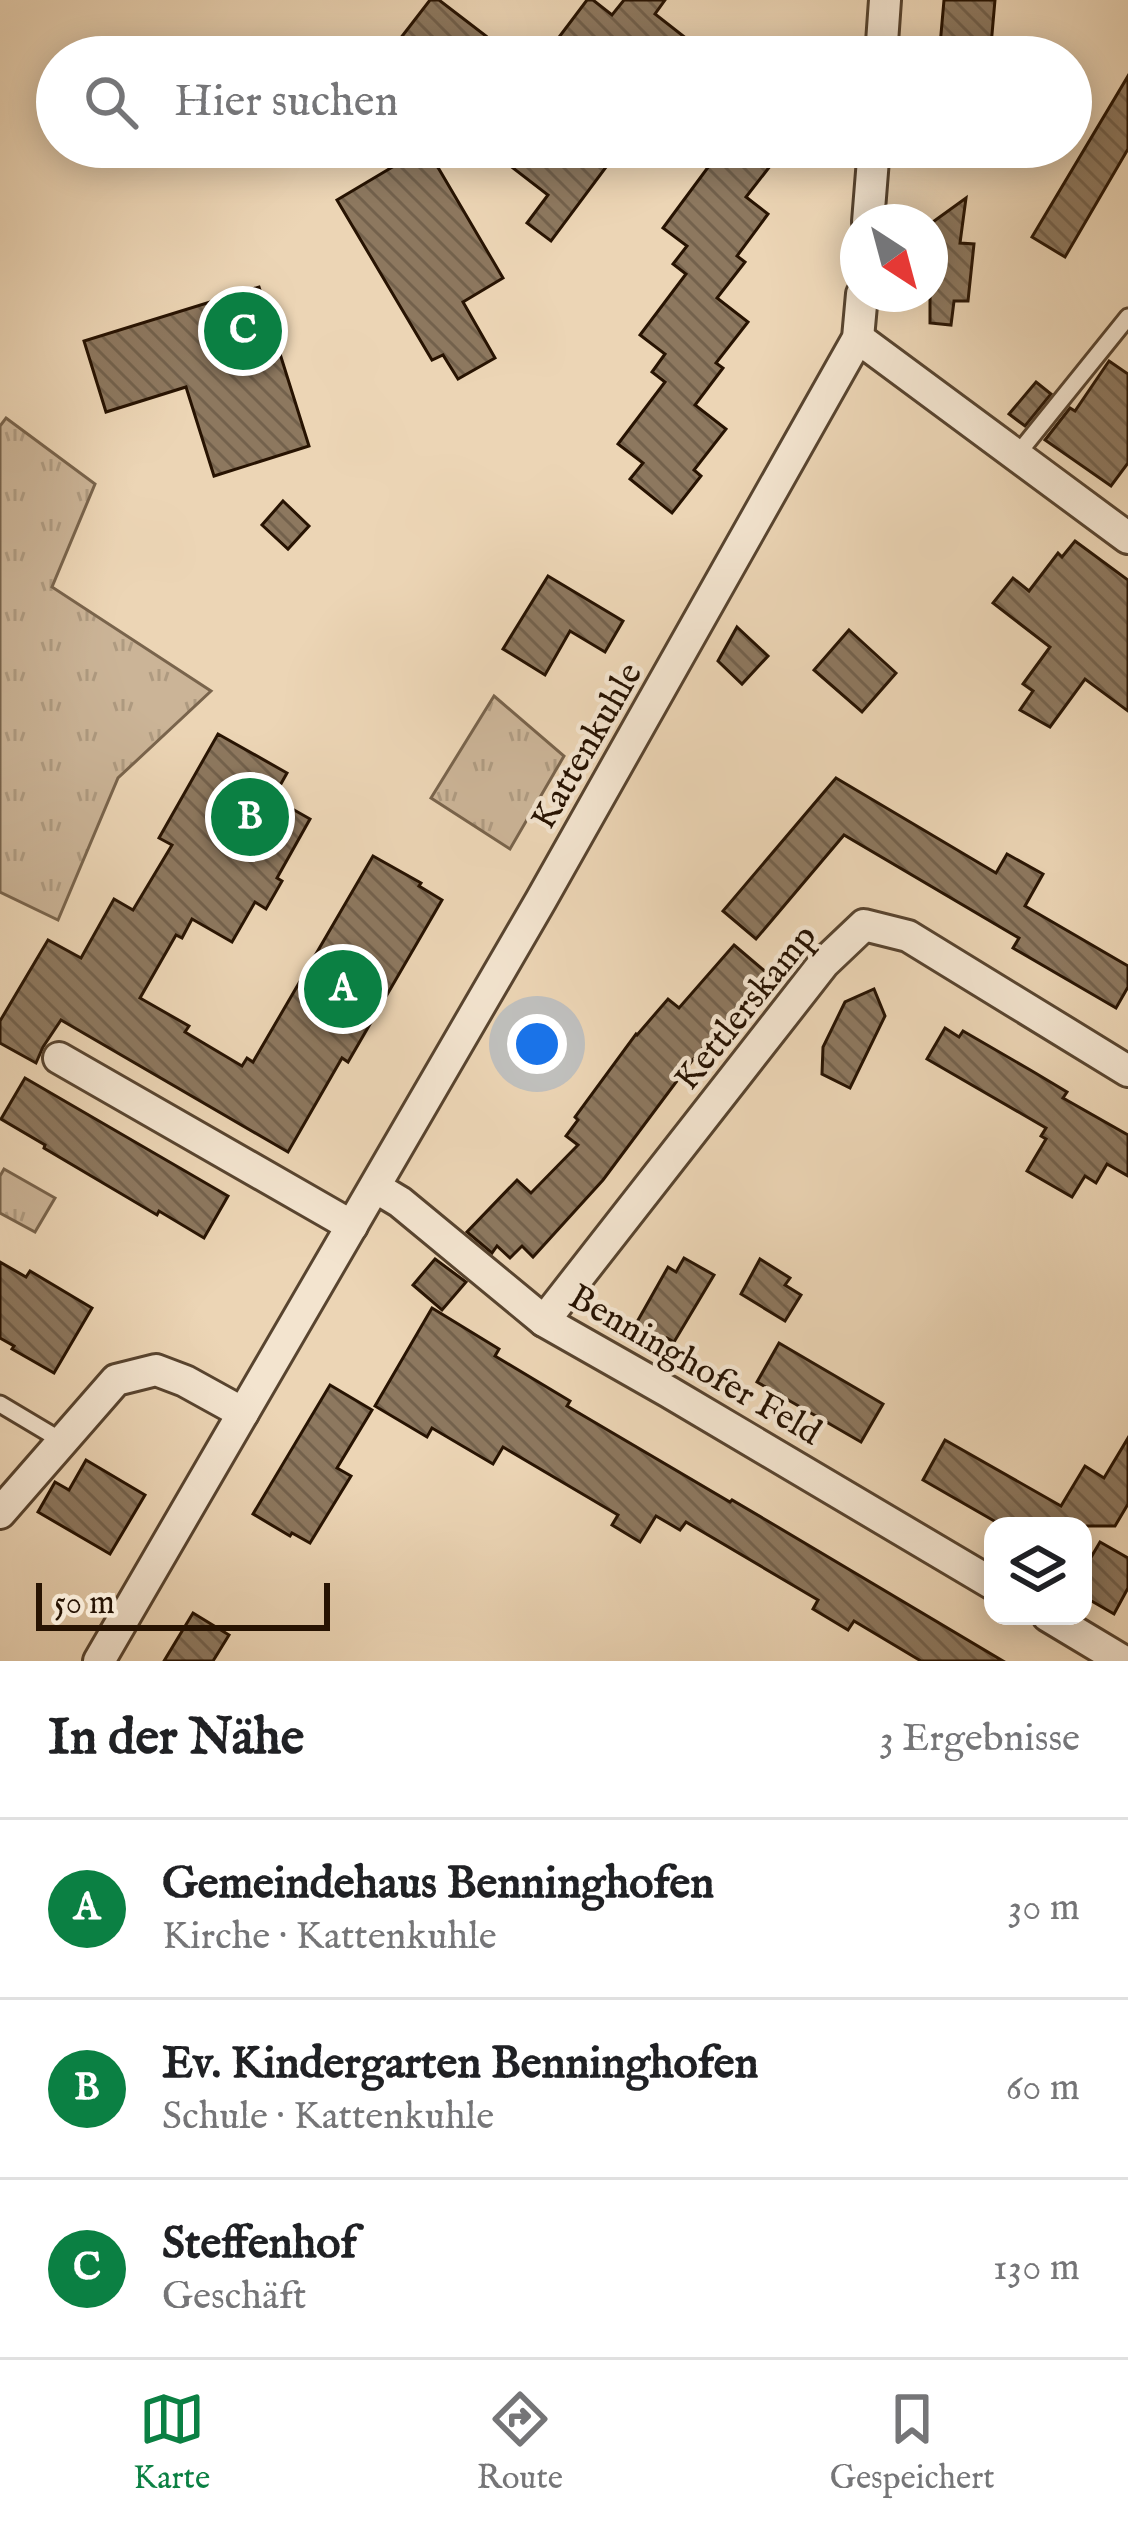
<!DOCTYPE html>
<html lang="de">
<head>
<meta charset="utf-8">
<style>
	:root { --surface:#fff; --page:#f6f6f6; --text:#202124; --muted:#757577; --line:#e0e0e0; --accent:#0b8043 }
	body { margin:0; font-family:"IM FELL English",serif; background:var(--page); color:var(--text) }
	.controls { position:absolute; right:36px; bottom:36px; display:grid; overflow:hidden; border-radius:24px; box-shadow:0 6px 30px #0003 }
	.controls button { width:108px; height:108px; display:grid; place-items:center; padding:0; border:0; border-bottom:3px solid var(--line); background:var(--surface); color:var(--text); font:60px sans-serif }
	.compass { position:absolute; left:840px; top:204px; width:108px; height:108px; border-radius:50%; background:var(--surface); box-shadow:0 6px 30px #0003; rotate:144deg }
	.scale { position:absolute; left:36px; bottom:30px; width:294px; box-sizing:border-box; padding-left:12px; border:6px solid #271302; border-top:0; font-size:33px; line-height:42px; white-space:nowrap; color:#271302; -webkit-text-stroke:9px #f3e4cf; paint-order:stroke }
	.you { position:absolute; left:537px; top:1044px; width:42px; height:42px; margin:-30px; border:9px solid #fff; border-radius:50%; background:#1a73e8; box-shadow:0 0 0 18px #1a73e833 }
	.badge { display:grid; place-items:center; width:78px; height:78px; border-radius:50%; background:var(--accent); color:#fff; font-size:39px; font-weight:700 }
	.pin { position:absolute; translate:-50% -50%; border:6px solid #fff; box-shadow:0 3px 12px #0006 }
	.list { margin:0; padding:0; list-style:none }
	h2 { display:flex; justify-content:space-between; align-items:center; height:156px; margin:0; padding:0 48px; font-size:51px }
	h2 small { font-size:39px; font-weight:400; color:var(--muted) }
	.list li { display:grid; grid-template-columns:78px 1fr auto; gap:36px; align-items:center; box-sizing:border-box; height:180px; padding:0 48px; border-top:3px solid var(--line) }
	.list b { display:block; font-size:45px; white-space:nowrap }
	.list p { margin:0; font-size:39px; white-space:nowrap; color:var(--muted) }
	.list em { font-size:39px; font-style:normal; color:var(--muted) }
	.icon { flex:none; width:66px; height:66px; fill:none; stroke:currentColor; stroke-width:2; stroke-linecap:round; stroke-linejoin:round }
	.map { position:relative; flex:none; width:1128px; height:1661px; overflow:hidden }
	.search { position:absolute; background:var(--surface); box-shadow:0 6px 30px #0003; left:36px; right:36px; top:36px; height:132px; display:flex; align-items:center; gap:30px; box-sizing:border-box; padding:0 42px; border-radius:66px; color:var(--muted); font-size:45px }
	.sheet { height:696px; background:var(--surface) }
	nav { display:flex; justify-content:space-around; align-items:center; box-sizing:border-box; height:168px; border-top:3px solid var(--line); background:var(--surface); font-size:33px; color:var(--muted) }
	nav a { display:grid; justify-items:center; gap:6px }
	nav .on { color:var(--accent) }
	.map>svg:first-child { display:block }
</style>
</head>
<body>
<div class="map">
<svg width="1128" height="1661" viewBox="0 0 1128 1661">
	<defs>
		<pattern id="grass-tufts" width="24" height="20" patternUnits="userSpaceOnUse" patternTransform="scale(3)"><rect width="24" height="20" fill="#cbb497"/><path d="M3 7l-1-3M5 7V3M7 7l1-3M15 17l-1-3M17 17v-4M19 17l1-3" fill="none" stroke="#ae9a80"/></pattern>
		<pattern id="building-back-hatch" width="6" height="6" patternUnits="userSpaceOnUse" patternTransform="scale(3)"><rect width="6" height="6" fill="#8d785f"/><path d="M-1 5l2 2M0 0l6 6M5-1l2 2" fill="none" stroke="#73614c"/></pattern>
	</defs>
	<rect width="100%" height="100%" fill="#ecd5b5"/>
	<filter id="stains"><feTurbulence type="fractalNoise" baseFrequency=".00167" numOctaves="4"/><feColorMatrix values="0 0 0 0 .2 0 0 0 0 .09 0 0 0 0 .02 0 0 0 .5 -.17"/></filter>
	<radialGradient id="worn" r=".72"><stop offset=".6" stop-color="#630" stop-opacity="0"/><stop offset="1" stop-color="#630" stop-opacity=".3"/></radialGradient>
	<!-- grass -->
	<g fill="url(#grass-tufts)" stroke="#79644c" stroke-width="3">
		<path d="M6,418l89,66 -43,103 159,104 -93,87 -60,142 -58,-28v-466z"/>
		<path d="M494,696l70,60 -54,93 -79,-51z"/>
		<path d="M4,1169l51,29 -20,34 -35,-19v-37z"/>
	</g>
	<!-- building -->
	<g fill="url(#building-back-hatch)" stroke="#271302" stroke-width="3">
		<path d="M430,0h9l47,36 -16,21h-84z"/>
		<path d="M587,0h6l19,15 12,-15h41l-10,14 55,43h-166z"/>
		<path d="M944,0h51l-5,57h-51z"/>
		<path d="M1128,76v73l-63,108 -33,-20z"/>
		<path d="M426,147l77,131 -40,24 32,56 -37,21 -15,-24 -11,5 -95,-160z"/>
		<path d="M486,147h135l-70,94 -24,-18 21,-28z"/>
		<path d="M684,147h101l-39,50 22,17 -31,42 8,6 -28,36 31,24 -32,41 7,5 -28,37 31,24 -32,41 7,6 -29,37 -42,-34 13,-16 -25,-19 47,-62 -13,-10 13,-18 -25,-19 46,-61 -13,-10 14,-18 -24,-18 46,-62z"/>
		<path d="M966,198l-6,45 14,1 -6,57h-14l-3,24 -21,-2v-99z"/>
		<path d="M259,287l50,159 -95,30 -28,-89 -80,25 -22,-71z"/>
		<path d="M1109,361l19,13v89l-17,23 -66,-46 25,-32 5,3z"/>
		<path d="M1036,382l15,12 -26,32 -16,-12z"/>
		<path d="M283,501l26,25 -21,23 -26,-24z"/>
		<path d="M1075,541l53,39v131l-43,-32 -35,48 -30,-17 13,-19 -10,-7 27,-37 -57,-44 20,-25 16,13 29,-38 4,4z"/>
		<path d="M548,576l75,45 -18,31 -35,-21 -25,44 -42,-26z"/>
		<path d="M737,627l31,29 -26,28 -24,-23z"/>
		<path d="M849,630l47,43 -34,39 -48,-42z"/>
		<path d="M218,734l69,39 -14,25 37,21 -33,59 5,3 -16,28 -11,-7 -23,40 -40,-23 -10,19 -6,-3 -36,63 49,28 -4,6 57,34 5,-8 6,4 120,-206 48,27 -2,3 23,14 -94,162 -6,-4 -54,94 -227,-132 -18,27 -7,16 -36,-20v-22l48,-81 33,18 33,-59 19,11 39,-65 -13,-7z"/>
		<path d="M836,778l160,95 11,-19 36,20 -18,32 103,60v21l-12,21 -103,-60 6,-10 -175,-103 -88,104 -33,-28z"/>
		<path d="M734,945l33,28 -76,89 -88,118 -70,77 -11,-11 -12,12 -13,-12 -5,7 -25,-21 50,-52 14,13 47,-48 -12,-9 12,-16 -3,-3 61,-83 1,1 31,-36 11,9z"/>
		<path d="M874,989l11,27 -35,72 -28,-14 1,-27 22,-45z"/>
		<path d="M945,1028l14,9 4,-6 69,40 35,21 -4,6 65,37v41l-21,-12 -11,19 -11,-7 -13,21 -45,-26 19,-32 -5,-3 5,-8 -119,-69z"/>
		<path d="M25,1078l203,118 -24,42 -45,-27 -2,4 -113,-67 1,-3 -44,-26z"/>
		<path d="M684,1258l30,17 -40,67 -7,-4 -10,17 -29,-17 40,-71 8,5z"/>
		<path d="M435,1259l31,23 -24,28 -29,-25z"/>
		<path d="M760,1259l30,19 -5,7 16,10 -16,26 -44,-27z"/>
		<path d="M0,1262l26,15 4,-6 62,37 -38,65 -42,-24 2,-3 -14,-8z"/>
		<path d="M432,1308l67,41 -4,7 75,45 -3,5 163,96 2,-2 34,20 237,141h-82l-67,-40 -6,9 -35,-21 5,-9 -132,-78 -6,8 -24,-14 -16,26 -28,-17 6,-10 -115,-68 -10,17 -61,-36 -5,9 -52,-31z"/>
		<path d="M779,1343l104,61 -22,38 -104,-60z"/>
		<path d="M330,1385l42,25 -35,58 14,8 -41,67 -18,-10 -2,3 -37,-22z"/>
		<path d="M1128,1438v66l-13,22h-112l-80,-46 22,-40 116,66 24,-40 19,12z"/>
		<path d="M86,1460l59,35 -35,59 -72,-42 17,-30 14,8z"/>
		<path d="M1100,1542l28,16v30l-14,26 -31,-18 6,-10 -6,-4v-11z"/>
		<path d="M193,1613l36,22 -16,26h-49z"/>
	</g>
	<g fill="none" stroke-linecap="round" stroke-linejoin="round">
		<!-- service casing -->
		<g stroke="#58442f" stroke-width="21">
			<g id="service">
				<path d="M1016,456l112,-139"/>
				<path d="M0,1404l62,37"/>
			</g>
		</g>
		<!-- minor casing -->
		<g stroke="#58442f" stroke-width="36">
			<g id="minor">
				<path d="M881,57l4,-57"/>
				<path d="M868,222l6,-75"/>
				<path d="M858,338l270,200"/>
				<path d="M59,1058l293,168"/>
				<path d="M375,1187l25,15 144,119 125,71 324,192"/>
				<path d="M544,1321l280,-358 40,-38 44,11 220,135"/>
				<path d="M0,1513l116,-133 40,-10 29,11 58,32"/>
				<path d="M1048,1616l75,45"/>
				<path d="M99,1661l442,-761 317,-562 4,-44"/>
			</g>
		</g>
		<!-- service -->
		<use href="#service" stroke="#f3e4cf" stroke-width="15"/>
		<!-- minor -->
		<use href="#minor" stroke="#f3e4cf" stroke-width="30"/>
	</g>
	<g text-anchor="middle" stroke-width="9" stroke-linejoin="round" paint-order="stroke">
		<!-- street labels -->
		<g font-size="36" fill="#271302" stroke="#f3e4cf">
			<text transform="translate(585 745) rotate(-60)" y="13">Kattenkuhle</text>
			<text transform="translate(744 1006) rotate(-51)" y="13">Kettlerskamp</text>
			<text transform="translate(696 1363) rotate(30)" y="13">Benninghofer Feld</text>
		</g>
	</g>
	<rect width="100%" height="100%" filter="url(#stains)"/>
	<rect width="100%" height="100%" fill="url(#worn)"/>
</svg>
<div class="controls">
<button><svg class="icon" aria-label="layers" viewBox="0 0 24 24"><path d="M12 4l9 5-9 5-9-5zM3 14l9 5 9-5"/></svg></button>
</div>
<svg class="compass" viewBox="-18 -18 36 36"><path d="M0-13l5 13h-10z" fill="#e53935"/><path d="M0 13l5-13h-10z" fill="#757577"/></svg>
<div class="scale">50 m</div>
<div class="you"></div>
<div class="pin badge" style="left:343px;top:989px">A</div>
<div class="pin badge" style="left:250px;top:817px">B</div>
<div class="pin badge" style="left:243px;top:331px">C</div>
<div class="search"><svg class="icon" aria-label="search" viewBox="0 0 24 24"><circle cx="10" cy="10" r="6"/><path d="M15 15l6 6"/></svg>Hier suchen</div>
</div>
<section class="sheet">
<h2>In der Nähe<small>3 Ergebnisse</small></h2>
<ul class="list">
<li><span class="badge">A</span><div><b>Gemeindehaus Benninghofen</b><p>Kirche · Kattenkuhle</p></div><em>30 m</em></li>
<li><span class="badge">B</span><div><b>Ev. Kindergarten Benninghofen</b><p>Schule · Kattenkuhle</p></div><em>60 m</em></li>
<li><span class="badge">C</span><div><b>Steffenhof</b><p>Geschäft</p></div><em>130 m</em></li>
</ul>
</section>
<nav>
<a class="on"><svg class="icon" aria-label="map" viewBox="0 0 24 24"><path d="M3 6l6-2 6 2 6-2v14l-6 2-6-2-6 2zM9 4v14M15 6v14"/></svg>Karte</a>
<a><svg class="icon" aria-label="directions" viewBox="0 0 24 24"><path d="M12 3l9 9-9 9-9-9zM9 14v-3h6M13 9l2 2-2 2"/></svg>Route</a>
<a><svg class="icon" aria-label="saved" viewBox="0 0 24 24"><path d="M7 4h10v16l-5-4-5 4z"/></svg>Gespeichert</a>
</nav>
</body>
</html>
